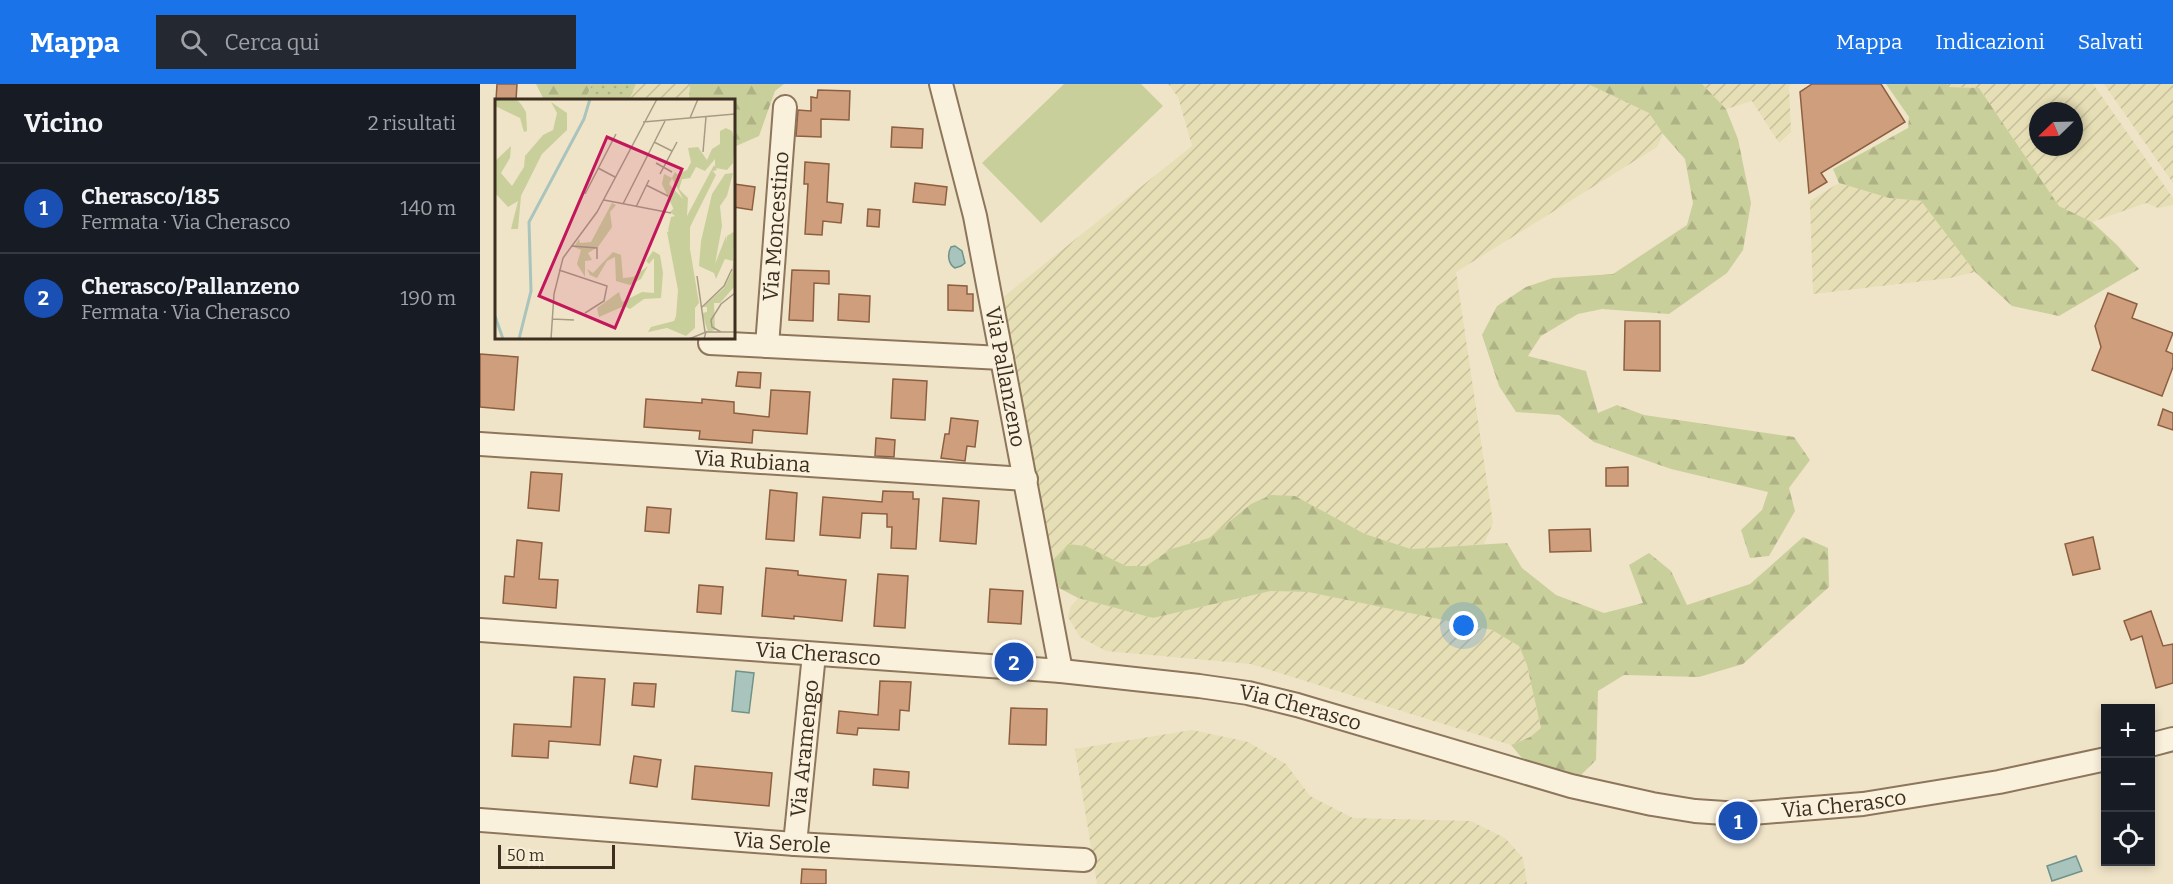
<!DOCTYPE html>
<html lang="it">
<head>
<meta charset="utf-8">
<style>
	:root { --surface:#171b24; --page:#242831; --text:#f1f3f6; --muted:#9ea1a6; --line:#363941; --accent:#1a73e8 }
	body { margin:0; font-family:Bitter,serif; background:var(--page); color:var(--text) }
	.controls { position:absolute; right:18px; bottom:18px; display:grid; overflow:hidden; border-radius:0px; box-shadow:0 3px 9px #0003 }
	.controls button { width:54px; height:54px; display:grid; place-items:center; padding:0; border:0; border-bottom:2px solid var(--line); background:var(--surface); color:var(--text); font:30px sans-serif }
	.compass { position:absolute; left:1549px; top:18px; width:54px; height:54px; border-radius:50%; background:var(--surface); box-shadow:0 3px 9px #0003; rotate:247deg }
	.scale { position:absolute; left:18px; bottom:15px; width:117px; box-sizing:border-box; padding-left:6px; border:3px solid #3d2e20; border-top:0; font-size:16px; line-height:21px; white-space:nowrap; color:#3d2e20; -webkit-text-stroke:4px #f7eed8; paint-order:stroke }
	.you { position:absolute; left:984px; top:542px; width:21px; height:21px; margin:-15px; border:4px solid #fff; border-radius:50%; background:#1a73e8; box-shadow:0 0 0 9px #1a73e833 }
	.badge { display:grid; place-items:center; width:39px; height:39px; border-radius:50%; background:var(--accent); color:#fff; font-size:20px; font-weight:700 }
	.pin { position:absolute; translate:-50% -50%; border:3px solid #fff; box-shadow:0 2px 6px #0006 }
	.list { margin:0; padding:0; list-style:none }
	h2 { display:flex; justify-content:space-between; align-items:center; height:78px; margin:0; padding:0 24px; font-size:26px }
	h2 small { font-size:20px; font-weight:400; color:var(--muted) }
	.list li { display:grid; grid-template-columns:39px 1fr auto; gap:18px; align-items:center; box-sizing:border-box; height:90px; padding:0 24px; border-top:2px solid var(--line) }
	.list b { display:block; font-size:22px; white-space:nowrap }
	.list p { margin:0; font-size:20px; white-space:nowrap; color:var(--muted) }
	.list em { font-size:20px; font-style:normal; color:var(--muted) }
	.icon { flex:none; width:33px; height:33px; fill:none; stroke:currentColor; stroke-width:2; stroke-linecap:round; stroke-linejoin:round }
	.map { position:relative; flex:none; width:1693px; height:800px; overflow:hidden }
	header { display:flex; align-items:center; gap:36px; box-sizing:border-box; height:84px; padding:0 30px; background:var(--accent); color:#fff }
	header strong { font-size:28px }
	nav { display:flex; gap:33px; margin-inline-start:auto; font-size:21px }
	.search { width:420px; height:54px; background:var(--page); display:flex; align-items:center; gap:15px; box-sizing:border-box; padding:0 21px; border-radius:0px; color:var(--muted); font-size:22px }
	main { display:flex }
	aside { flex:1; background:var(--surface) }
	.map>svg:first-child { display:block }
</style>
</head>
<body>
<header>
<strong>Mappa</strong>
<div class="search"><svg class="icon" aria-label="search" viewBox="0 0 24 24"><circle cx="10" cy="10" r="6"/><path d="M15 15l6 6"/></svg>Cerca qui</div>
<nav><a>Mappa</a><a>Indicazioni</a><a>Salvati</a></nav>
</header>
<main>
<aside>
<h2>Vicino<small>2 risultati</small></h2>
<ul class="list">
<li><span class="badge" style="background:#1a4fb4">1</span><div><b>Cherasco/185</b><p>Fermata · Via Cherasco</p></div><em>140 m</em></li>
<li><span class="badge" style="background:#1a4fb4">2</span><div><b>Cherasco/Pallanzeno</b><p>Fermata · Via Cherasco</p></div><em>190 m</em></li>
</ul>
</aside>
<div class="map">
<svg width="1693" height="800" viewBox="0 0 1693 800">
	<defs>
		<pattern id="farmland-furrows" width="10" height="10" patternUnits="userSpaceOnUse" patternTransform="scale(1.5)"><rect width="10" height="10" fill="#e6deb5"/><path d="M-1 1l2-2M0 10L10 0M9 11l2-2" fill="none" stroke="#c6bf9b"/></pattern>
		<pattern id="grass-dots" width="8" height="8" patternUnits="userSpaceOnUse" patternTransform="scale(1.5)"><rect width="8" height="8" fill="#c9cf9b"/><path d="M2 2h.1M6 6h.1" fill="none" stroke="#aeb285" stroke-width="1.8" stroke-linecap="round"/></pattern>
		<pattern id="forest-firs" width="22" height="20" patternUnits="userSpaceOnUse" patternTransform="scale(1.5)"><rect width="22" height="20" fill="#c9cf9b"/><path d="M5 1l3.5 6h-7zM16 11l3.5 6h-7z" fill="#aeb285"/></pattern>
	</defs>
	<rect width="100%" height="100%" fill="#f0e4c8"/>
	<!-- farmland -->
	<g fill="url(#farmland-furrows)" fill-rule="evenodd">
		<path d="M156,0h54l-1,16h-60z"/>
		<path d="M688,0h420l61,29 14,21 -6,13 -201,125 37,251 -9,21 -73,5 -46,-15 -70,-38 -44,8 -42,34 -38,11 -25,17h-20l-40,-20 -18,-2 -16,19 -50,-265 190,-152 -14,-49z"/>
		<path d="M1222,0h90l-3,2 2,46 -12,11 -27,-42 -26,8z"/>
		<path d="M1467,0h146l80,114v7l-15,3 -12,-5 -54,19 -33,-16 -80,-118 -31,-1zM1558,27h36v36h-36z"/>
		<path d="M1624,0h69v99z"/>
		<path d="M1359,99l50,15 32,3 54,71 -25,6 -137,16 -3,-93z"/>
		<path d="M791,507l37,1 184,38 27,16 8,19 14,63 -11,9 -19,8 -260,-81 -145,-13 -26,-14 -12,-20 3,-11 7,-8 75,20z"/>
		<path d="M712,646l56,12 38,22 24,32 43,22 118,3 34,17 18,20 4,26h-430l-22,-135z"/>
	</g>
	<!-- grass -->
	<path fill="url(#grass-dots)" d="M112,0h44l-7,16h-44z"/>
	<!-- forest -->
	<g fill="url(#forest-firs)">
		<path d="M56,0h56l-7,16h-41z"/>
		<path d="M210,0h94l-9,7 -16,45 -25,11v-47h-45z"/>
		<path d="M1108,0h114l24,25 12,30 13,64 -8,47 -16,23 -58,41 -67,-5 -24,5 -37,22 -13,20 58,15 12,42 19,-8 27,10 150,22 16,23 -21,28 6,23 -26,45 -19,2 -9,-28 21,-20 6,-18 -97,-23 -77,-27 -35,-27 -43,-3 -17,-26 -17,-51 15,-29 29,-19 27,-9 60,-4 74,-49 6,-22 -8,-44 -22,-25 -14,-21z"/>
		<path d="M1406,0h61l2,3 30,1 80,118 33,16 24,22 23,25 -80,47 -47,-10 -37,-34 -54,-71 -32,-3 -50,-15 -6,-14 75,-41 1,-11z"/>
		<path d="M791,411l24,1 70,38 46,15 96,-6 15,25 34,27 48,18 39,-10 -14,-38 20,-12 22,18 16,34 63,-21 53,-47 25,11 1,39 -86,77 -44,13 -75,-2 -26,16 -2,69 -17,17 -57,-19 -11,-13 19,-8 11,-9 -14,-63 -8,-19 -27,-16 -184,-38 -37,-1 -118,27 -75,-20 -19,-10 -7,-25 16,-19 18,2 40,20h20l25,-17 38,-11 42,-34z"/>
	</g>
	<!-- pitch -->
	<path fill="#c9cf9b" d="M584,0h77l22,22 -122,117 -59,-60z"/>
	<!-- water -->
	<g fill="#a9c4bc" stroke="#6f938a" stroke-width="1.5">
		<path d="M475,162l7,5 3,12 -4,3 -6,2c-7,-4 -8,-14 -4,-21z"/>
		<path d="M256,587l18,2 -5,40 -17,-2z"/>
		<path d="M1596,772l6,15 -30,10 -5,-15z"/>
	</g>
	<!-- building -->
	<g fill="#cf9f7d" stroke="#8d5f41" stroke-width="1.5">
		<path d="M17,0h20l-1,16h-20z"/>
		<path d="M1332,0h69l24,38 -84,51 6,9 -18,11 -9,-101z"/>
		<path d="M338,6l32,1 -1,29 -28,-1v18l-25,-1 2,-26 13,1v-14l6,1z"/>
		<path d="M412,43l31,2 -1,19 -31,-1z"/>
		<path d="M325,78l24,2 -2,38 16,2 -2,19 -18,-2 -1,14 -17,-1 3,-50h-4z"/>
		<path d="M435,99l32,4 -2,18 -32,-3z"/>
		<path d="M254,100l21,3 -3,23 -18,-3z"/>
		<path d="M388,125l12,1 -1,17 -12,-1z"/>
		<path d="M312,186l37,1v13l-15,-1 -1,38 -24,-1z"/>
		<path d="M468,201l19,1v8h6v17l-25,-1z"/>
		<path d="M1628,209l29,11 -5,14 41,15 -7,18 7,3v13l-11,29 -70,-26 9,-23 -6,-21z"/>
		<path d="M359,210l31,2 -1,26 -31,-2z"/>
		<path d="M1145,237h35v50l-36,-1z"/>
		<path d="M0,270l38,3 -4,53 -34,-3z"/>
		<path d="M258,288l23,1 -1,15 -24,-2z"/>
		<path d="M413,295l34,2 -2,39 -34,-2z"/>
		<path d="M291,306l39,2 -3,42 -54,-4 -1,13 -53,-4 1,-8 -56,-4 2,-28 56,4v-4l32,3v11l35,4z"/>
		<path d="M1683,325l10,4v17l-15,-5z"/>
		<path d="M471,334l27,3 -3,26 -8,-1 -2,15 -24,-3 4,-24h4z"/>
		<path d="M396,354l19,2 -1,17 -19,-1z"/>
		<path d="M1148,383v19h-22v-18z"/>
		<path d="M51,388l31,2 -3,37 -31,-3z"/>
		<path d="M290,406l27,3 -3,48 -28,-2z"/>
		<path d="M403,407l30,1v7h6l-3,50 -25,-1 1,-21h-5v-13l-25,-1 -2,25 -40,-3 3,-38 59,5z"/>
		<path d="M463,414l36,3 -3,43 -36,-3z"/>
		<path d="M167,423l24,2 -2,24 -24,-2z"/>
		<path d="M1110,445l1,22 -41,1 -1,-22z"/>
		<path d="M1613,453l7,32 -27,6 -8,-31z"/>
		<path d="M37,456l25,3 -3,36 19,1 -2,28 -53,-5 2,-27 9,1z"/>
		<path d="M286,484l32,3v4l48,5 -4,41 -48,-5v3l-32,-3z"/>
		<path d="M398,490l30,2 -3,52 -31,-2z"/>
		<path d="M219,501l24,2 -2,27 -24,-2z"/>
		<path d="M510,505l33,2 -2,33 -33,-2z"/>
		<path d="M1671,527l12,35 10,-2v39l-17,5 -14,-52 -11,4 -7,-19z"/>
		<path d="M94,593l31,2 -5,66 -51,-4 -1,17 -36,-2 2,-32 57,3z"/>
		<path d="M400,597l31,1 -2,29 -9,-1 -1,20 -41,-2 -1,7 -20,-2 2,-22 39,4z"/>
		<path d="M154,599l22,1 -2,23 -22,-2z"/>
		<path d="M531,624l36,1 -1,36 -37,-1z"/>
		<path d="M154,672l27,4 -4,27 -27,-4z"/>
		<path d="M215,682l77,7 -3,33 -77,-7z"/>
		<path d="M394,685l35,3 -1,16 -35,-3z"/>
		<path d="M322,785l24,1v14h-25z"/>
	</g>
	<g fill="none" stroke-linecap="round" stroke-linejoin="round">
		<!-- minor casing -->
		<g stroke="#8d765c" stroke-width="26">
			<g id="minor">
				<path id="s1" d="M461,0l34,132 86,455"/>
				<path d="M230,259l292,15"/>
				<path id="s2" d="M287,262l18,-239"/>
				<path id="s3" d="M0,360l546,35"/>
				<path id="s4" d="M0,546l581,41 138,15 49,7 49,12 274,81 81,18 43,7 45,3 123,-10 136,-22 107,-23"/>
				<path d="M1670,661l23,-6"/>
				<path id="s5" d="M0,736l315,24 289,16"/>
				<path id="s6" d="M315,760l19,-190"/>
			</g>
		</g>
		<!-- minor -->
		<use href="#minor" stroke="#faf1dc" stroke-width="22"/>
	</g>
	<g text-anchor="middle" stroke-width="4.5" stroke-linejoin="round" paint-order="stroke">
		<!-- street labels -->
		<g font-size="21" fill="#3d2e20" stroke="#f7eed8">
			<text dy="7" stroke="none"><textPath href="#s2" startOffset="120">Via Moncestino</textPath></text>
			<text dy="7" stroke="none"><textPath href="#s1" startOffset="300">Via Pallanzeno</textPath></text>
			<text dy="7" stroke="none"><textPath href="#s3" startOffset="273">Via Rubiana</textPath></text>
			<text dy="7" stroke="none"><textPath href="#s4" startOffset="339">Via Cherasco</textPath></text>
			<text dy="7" stroke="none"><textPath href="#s4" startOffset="825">Via Cherasco</textPath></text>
			<text dy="7" stroke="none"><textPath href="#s6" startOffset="96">Via Aramengo</textPath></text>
			<text dy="7" stroke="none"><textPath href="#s4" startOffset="1383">Via Cherasco</textPath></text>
			<text dy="7" stroke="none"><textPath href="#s5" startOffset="303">Via Serole</textPath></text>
		</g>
	</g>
	<!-- overview -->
	<g transform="translate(15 15)">
		<rect width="240" height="240" fill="#f0e4c8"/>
		<path d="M219,66l3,5 -4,1 -23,56v22l-22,-19 3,-13 4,-1 -5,-4 13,-13 -11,-21 3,-6 7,8 -3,9 9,9 -1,18zM240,132l-2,30 -8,-2 2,-23z" fill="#c9cf9b"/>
		<path d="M0,0h21l5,5 5,8 1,19 -3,1 -4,-14 -25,-12zM56,3l16,11v17l-25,24 -21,42 -3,33h-7l7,-28 -10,6 -12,-13 -1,-33 16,-15 -1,12 -9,15 11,13 12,-19 1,-11 18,-21 10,-5 4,-17zM231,29l6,3 3,10 -2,22 -6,7 -12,-2v-9l-10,12 -9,-4 -6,11 -12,2 -2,-5 11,-5 4,-8 -3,-14 10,-1 9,13 5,-11 8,-5v-13zM218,72l3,4 -26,52 1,-15zM238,74l-6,23 -7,10 2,20 -7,38 11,-28 2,16 -12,27 -2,-6 -15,-7 2,-25 11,-47 13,-20zM169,75l8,4 -3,6 14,15v7l-8,6 -13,-28zM117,104l4,2 -6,7 2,15 -14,20 -10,6 4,7 -7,1v16l-8,-13 4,-14 -7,-3 5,-8 1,4 11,-1zM176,131l19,19 9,54 -4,5v20l-9,8 -19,-8 -19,4 3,-5 23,-6 2,-5 2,-26 -11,-58zM240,144v43l-15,17h-6l1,27 -7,2 -6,-19 5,-1v-5h-4l21,-19 8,-16zM158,152l7,4 3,18 -2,25 -17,1 -14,10 -6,-3 -25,11 -2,-9 22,-16 3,10 20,-10 12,1v-35l-5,6 -3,-3zM118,153l8,3 2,23 10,-1 15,-11 -7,13 -11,6 -14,-4 -1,-24 -8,4 -10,17 -7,-3 -3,-6 6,4z" fill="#c9cf9b"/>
		<path fill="none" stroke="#a9c4bc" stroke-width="3" d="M0,217l8,23M24,240l12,-48 -2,-69 55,-103 6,-20"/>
		<path fill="none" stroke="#a89b85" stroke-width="1.5" d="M195,19l8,-19M148,23l92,-8M159,43l18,9M208,53l3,-35M161,64l16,9M103,69l17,9M165,75l17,-32M151,86l22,11M90,95l31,-60M109,101l67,13M128,105l42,-83M141,108l13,-27M76,147l26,2v11M64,171l48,16 -3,15 -19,12M202,177l8,56h30M206,209l23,-22 8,-17M57,220l22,1M226,233l-9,-5 -1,-7 10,-16 14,-11M56,240l3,-45 9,-36 34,-46 60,-113M194,240l17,-7 -2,7"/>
		<path fill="#c2185b" fill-opacity="0.15" stroke="#c2185b" stroke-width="3" d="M112,38l75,32 -67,159 -76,-32z"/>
		<rect width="240" height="240" fill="none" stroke="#3d2e20" stroke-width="3"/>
	</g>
</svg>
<div class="controls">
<button>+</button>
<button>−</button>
<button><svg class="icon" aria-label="locate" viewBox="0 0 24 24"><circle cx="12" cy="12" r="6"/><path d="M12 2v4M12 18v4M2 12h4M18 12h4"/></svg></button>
</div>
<svg class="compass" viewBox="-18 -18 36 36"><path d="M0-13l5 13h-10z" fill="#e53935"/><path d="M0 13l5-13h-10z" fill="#9ea1a6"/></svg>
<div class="scale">50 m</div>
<div class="you"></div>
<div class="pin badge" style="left:1258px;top:737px;background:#1a4fb4">1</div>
<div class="pin badge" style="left:534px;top:578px;background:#1a4fb4">2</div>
</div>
</main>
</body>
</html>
